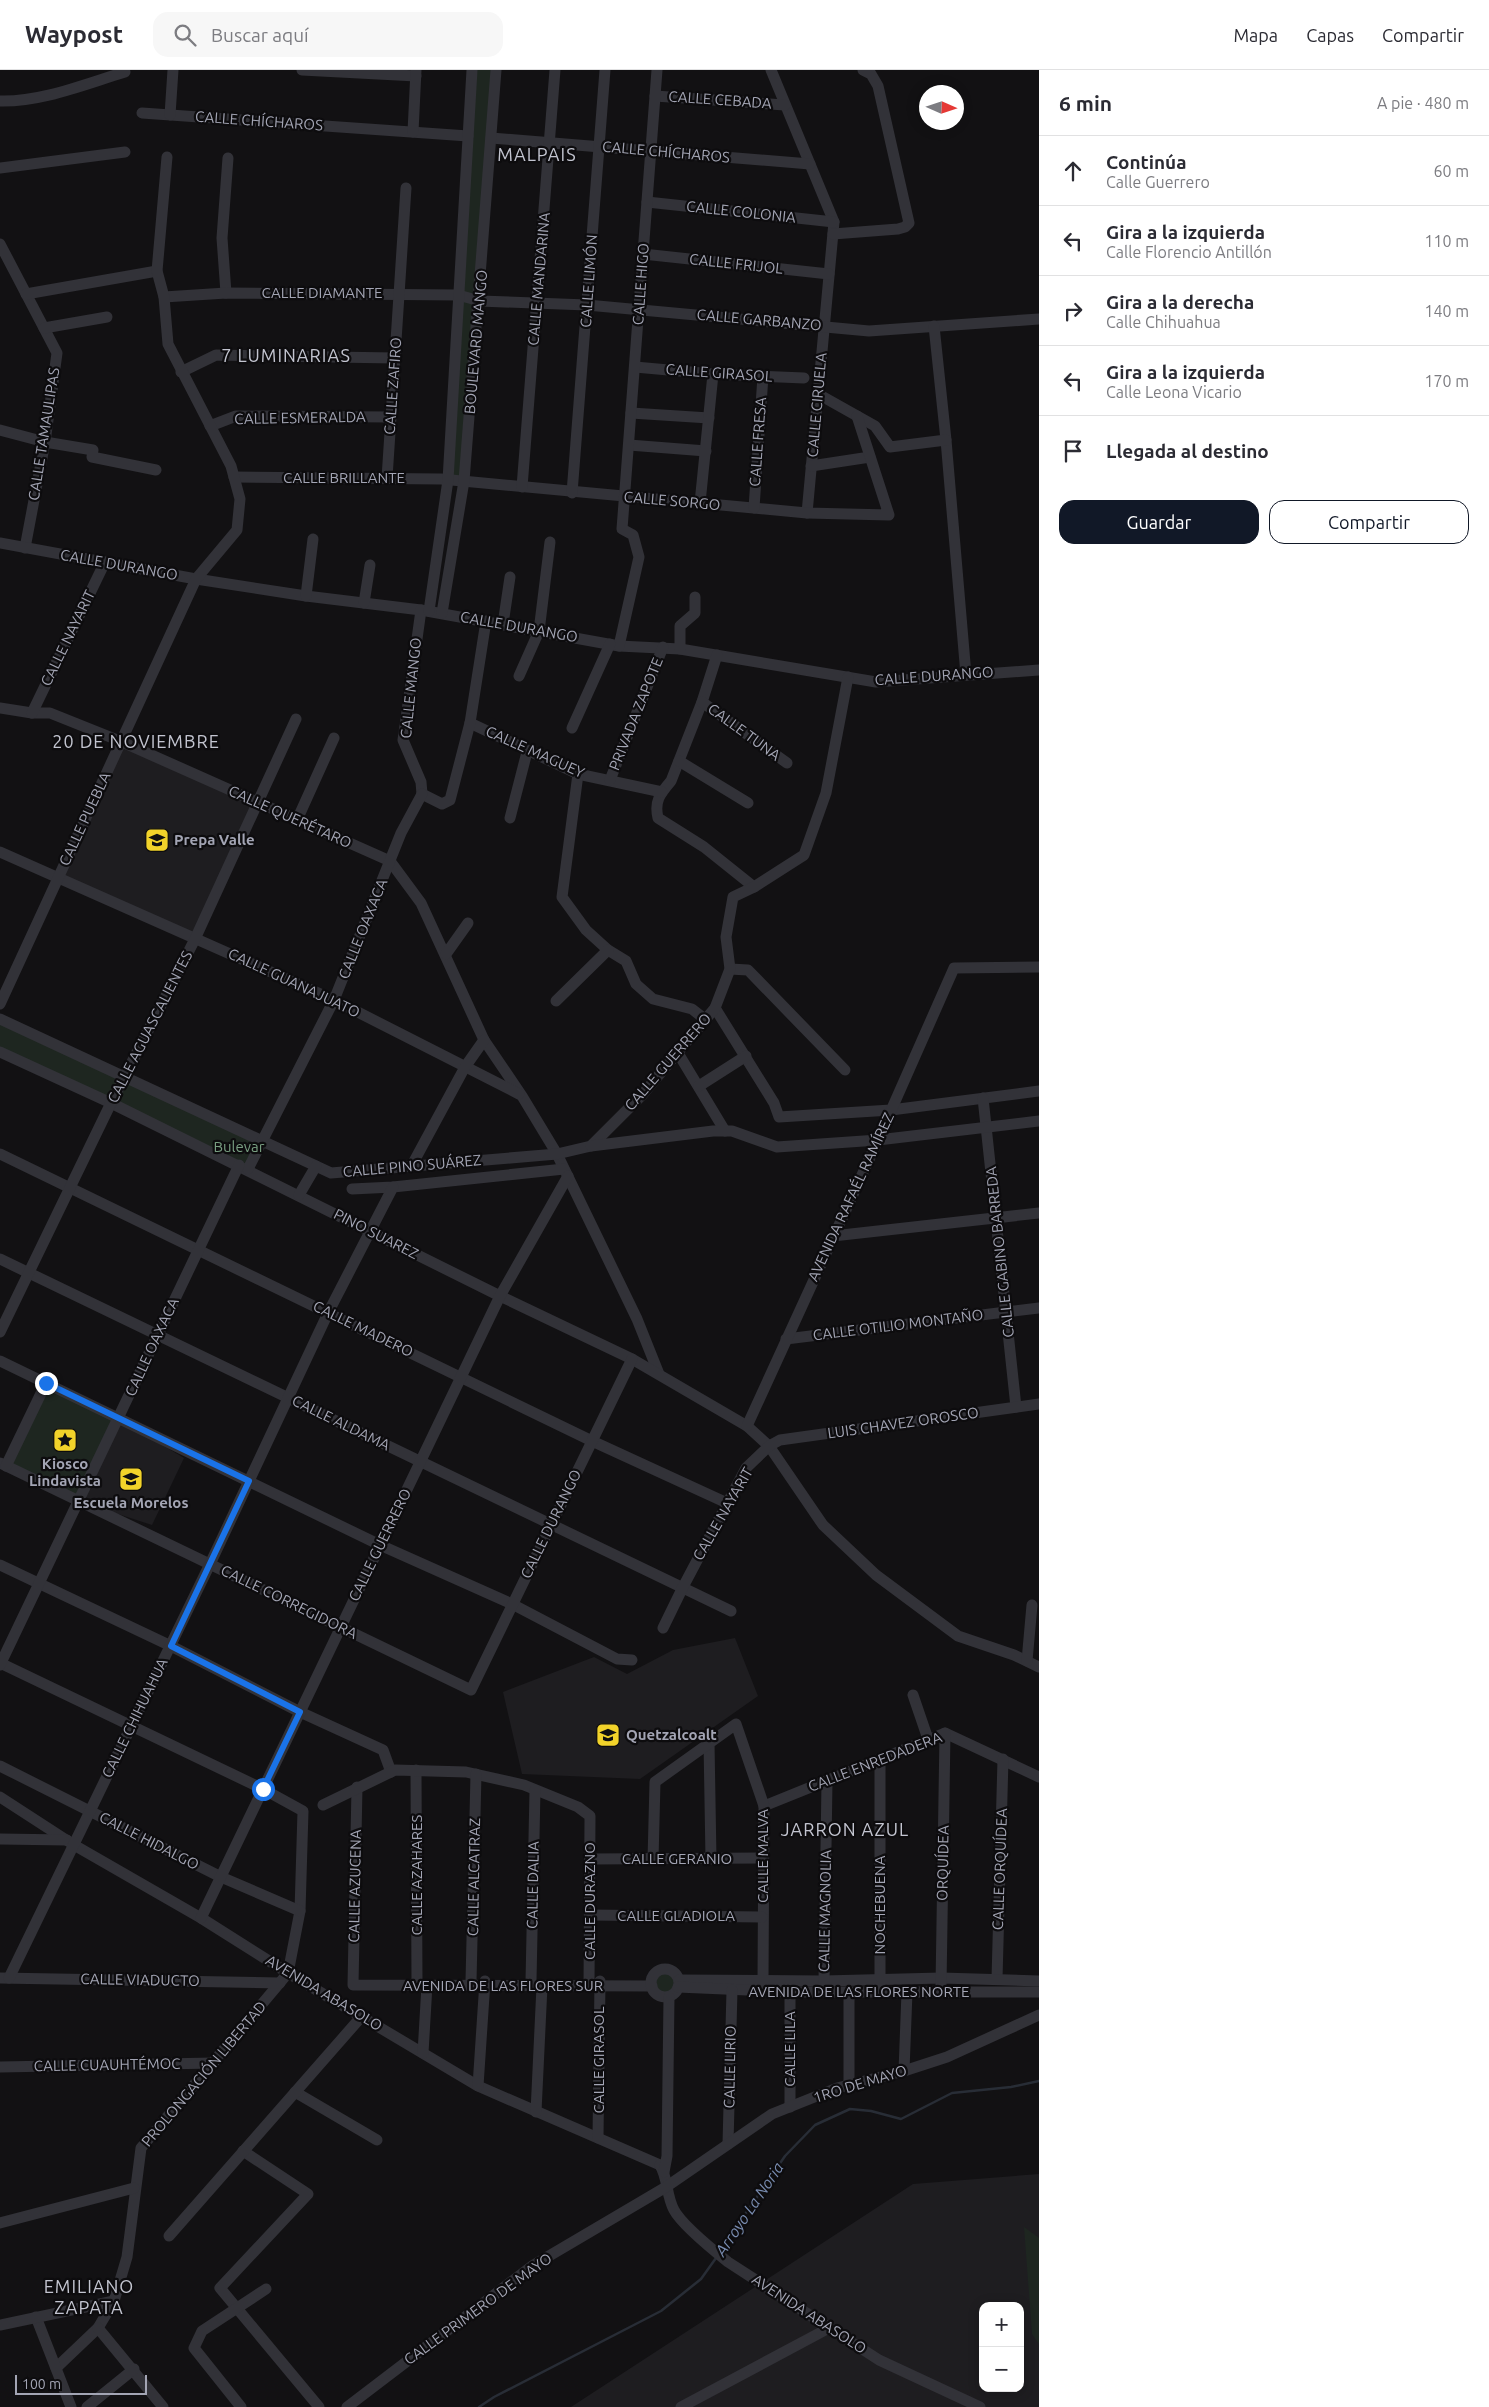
<!DOCTYPE html>
<html lang="es">
<head>
<meta charset="utf-8">
<style>
	:root { --surface:#fff; --page:#f7f7f7; --text:#2b2b33; --muted:#7c7c81; --line:#e1e1e2; --accent:#111827 }
	body { margin:0; font-family:Ubuntu,sans-serif; background:var(--page); color:var(--text) }
	.controls { position:absolute; right:15px; bottom:15px; display:grid; overflow:hidden; border-radius:10px; box-shadow:0 2px 12px #0003 }
	.controls button { width:45px; height:45px; display:grid; place-items:center; padding:0; border:0; border-bottom:1px solid var(--line); background:var(--surface); color:var(--text); font:25px sans-serif }
	.compass { position:absolute; left:919px; top:15px; width:45px; height:45px; border-radius:50%; background:var(--surface); box-shadow:0 2px 12px #0003; rotate:93deg }
	.scale { position:absolute; left:15px; bottom:12px; width:132px; box-sizing:border-box; padding-left:5px; border:2px solid #a3a5b4; border-top:0; font-size:14px; line-height:18px; white-space:nowrap; color:#a3a5b4; -webkit-text-stroke:4px #0d0c0e; paint-order:stroke }
	.stop { position:absolute; width:15px; height:15px; margin:-11px; border:4px solid #1a73e8; border-radius:50%; background:#fff }
	.stop.end { background:#1a73e8; border-color:#fff; box-shadow:0 1px 5px #0008 }
	.list { margin:0; padding:0; list-style:none }
	h2 { display:flex; justify-content:space-between; align-items:center; height:65px; margin:0; padding:0 20px; font-size:21px }
	h2 small { font-size:16px; font-weight:400; color:var(--muted) }
	.list li { display:grid; grid-template-columns:32px 1fr auto; gap:15px; align-items:center; box-sizing:border-box; height:70px; padding:0 20px; border-top:1px solid var(--line) }
	.list b { display:block; font-size:19px; white-space:nowrap }
	.list p { margin:0; font-size:16px; white-space:nowrap; color:var(--muted) }
	.list em { font-size:16px; font-style:normal; color:var(--muted) }
	.actions { display:flex; gap:10px; padding:15px 20px }
	.actions a { flex:1; padding:11px 0; border:1px solid var(--accent); border-radius:15px; text-align:center; font-size:18px; color:var(--accent) }
	.actions .main { background:var(--accent); color:#fff }
	.icon { flex:none; width:28px; height:28px; fill:none; stroke:currentColor; stroke-width:2; stroke-linecap:round; stroke-linejoin:round }
	.map { position:relative; flex:none; width:1039px; height:2337px; overflow:hidden }
	header { display:flex; align-items:center; gap:30px; box-sizing:border-box; height:70px; padding:0 25px; background:var(--surface); border-bottom:1px solid var(--line) }
	header strong { font-size:24px }
	nav { display:flex; gap:28px; margin-inline-start:auto; font-size:18px }
	.search { width:350px; height:45px; background:var(--page); display:flex; align-items:center; gap:12px; box-sizing:border-box; padding:0 18px; border-radius:15px; color:var(--muted); font-size:19px }
	main { display:flex }
	aside { flex:1; background:var(--surface) }
	.map>svg:first-child { display:block }
</style>
</head>
<body>
<header>
<strong>Waypost</strong>
<div class="search"><svg class="icon" aria-label="search" viewBox="0 0 24 24"><circle cx="10" cy="10" r="6"/><path d="M15 15l6 6"/></svg>Buscar aquí</div>
<nav><a>Mapa</a><a>Capas</a><a>Compartir</a></nav>
</header>
<main>
<div class="map">
<svg width="1039" height="2337" viewBox="0 0 1039 2337">
	<rect width="100%" height="100%" fill="#121113"/>
	<!-- built -->
	<g fill="#1e1d20" fill-rule="evenodd">
		<path d="M120,671l136,61 -61,137 -137,-61z"/>
		<path d="M117,1348l67,40 -32,67 -74,-24z"/>
		<path d="M735,1568l23,58 -118,83 -118,-5 -19,-82 91,-35 33,17 46,-24z"/>
		<path d="M1039,2104v233h-468l342,-223zM983,2236h37v82h-37z"/>
	</g>
	<!-- green -->
	<g fill="#1e2620">
		<path d="M472,0h24l-32,411 -16,-1z"/>
		<path d="M0,949l262,122 -14,28 -248,-117z"/>
		<path d="M46,1313l71,35 -39,83 -72,-35z"/>
		<path d="M668,1900l11,13 -15,14 -12,-15z"/>
		<path d="M1024,2157l15,11v106l-7,-10z"/>
	</g>
	<g fill="none" stroke-linecap="round" stroke-linejoin="round">
		<!-- stream -->
		<g stroke="#282d36" stroke-width="2.5">
			<path d="M720,2181l65,-95 30,-31 35,-16 21,2 30,8 51,-26 59,-6 28,-6"/>
			<path d="M479,2337l15,-10 167,-86 40,-32 15,-21"/>
		</g>
		<!-- minor -->
		<g stroke="#323238" stroke-width="11">
			<path d="M302,0l114,6"/>
			<path d="M771,0l63,152 -27,291"/>
			<path d="M655,26l130,9"/>
			<path d="M0,31c42,1 85,-17 125,-29"/>
			<path d="M142,43l326,23"/>
			<path d="M170,45l3,-45"/>
			<path d="M413,62l3,-62"/>
			<path d="M491,68l319,26"/>
			<path d="M0,98l125,-16"/>
			<path d="M647,132l187,20"/>
			<path d="M833,164l65,-5 7,-2 4,-4 -31,-137 -7,-12 -8,-4"/>
			<path d="M0,174l57,109 -12,89 -20,106"/>
			<path d="M643,184l186,20"/>
			<path d="M226,223l-4,-55 6,-80"/>
			<path d="M26,224l131,-23"/>
			<path d="M164,227l62,-4 232,2 22,6 107,4 282,26 170,-12"/>
			<path d="M934,256l12,114 20,235"/>
			<path d="M44,258l63,-11"/>
			<path d="M635,297l78,7 91,4"/>
			<path d="M181,302l35,-17 179,3"/>
			<path d="M818,324l57,32 15,21 56,-7"/>
			<path d="M631,343l78,5"/>
			<path d="M210,356l26,-10 155,1"/>
			<path d="M0,360l45,12 48,8 -1,7 64,13"/>
			<path d="M629,375l77,6"/>
			<path d="M811,396l59,-9"/>
			<path d="M234,407l207,2 366,34 82,2 -32,-99"/>
			<path d="M387,408l19,-290"/>
			<path d="M522,417l33,-417"/>
			<path d="M572,423l33,-423"/>
			<path d="M700,433l13,-129"/>
			<path d="M754,438l9,-132"/>
			<path d="M0,473l196,36 110,17 115,14 198,36 61,3 196,33 163,-12"/>
			<path d="M306,526l7,-57"/>
			<path d="M364,533l6,-38"/>
			<path d="M421,540l-18,130 18,42 1,12"/>
			<path d="M429,541l19,-131 24,-410"/>
			<path d="M442,543l22,-132 32,-411"/>
			<path d="M503,554l7,-47"/>
			<path d="M619,576l20,-89 -6,-22 -11,-6 35,-459"/>
			<path d="M680,579v-23l15,-13v-16"/>
			<path d="M717,585l-15,47 -31,79c-11,13 -17,20 -13,37l46,29 50,40"/>
			<path d="M519,606l20,-45 11,-89"/>
			<path d="M702,632l85,61"/>
			<path d="M0,638l32,5h18l70,28 270,120 31,42 63,137 38,56 35,58 80,165 22,55"/>
			<path d="M32,643l73,-151"/>
			<path d="M470,653l108,51 84,18"/>
			<path d="M572,658l38,-84"/>
			<path d="M679,691l69,42"/>
			<path d="M578,704l-16,123 24,33 22,20 18,11 10,23 17,15 39,10 14,11"/>
			<path d="M610,710l53,-133"/>
			<path d="M422,724l20,10 8,-4 20,-77 16,-102"/>
			<path d="M510,748l17,-66"/>
			<path d="M297,750l37,-82"/>
			<path d="M0,782l334,148 185,94"/>
			<path d="M446,884l22,-31"/>
			<path d="M730,899l18,1 97,100"/>
			<path d="M556,931l52,-51"/>
			<path d="M0,934l196,-425 41,-49 3,-31 -9,-33 -63,-122 -4,-47 -7,-26 10,-114"/>
			<path d="M715,938l59,95 5,14 112,-7 148,-19"/>
			<path d="M0,949l331,154 226,-19 34,-8 52,-52 72,-86 15,-39 -4,-32 7,-40 21,-10 50,-32 22,-62 22,-116"/>
			<path d="M0,982l111,51 389,193 132,63 115,67 22,20 54,79 53,50 82,61 56,19 25,12"/>
			<path d="M678,983l47,78"/>
			<path d="M699,1016l47,-30"/>
			<path d="M983,1028l33,309"/>
			<path d="M591,1076l122,-15h19l45,16 101,-7 161,-19"/>
			<path d="M0,1084l592,287 135,62"/>
			<path d="M412,1095l53,-98 19,-27"/>
			<path d="M248,1099l86,-169 67,-167 21,-39"/>
			<path d="M352,1119l41,-2 171,-18"/>
			<path d="M299,1125l17,-29"/>
			<path d="M833,1166l206,-23"/>
			<path d="M0,1189l731,352"/>
			<path d="M0,1262l111,-229 84,-164 101,-220"/>
			<path d="M786,1269l253,-31"/>
			<path d="M0,1291l380,184 132,59 105,55 15,1"/>
			<path d="M747,1356l131,-286 76,-172 85,-1"/>
			<path d="M0,1393l471,227 161,-331"/>
			<path d="M6,1396l40,-83"/>
			<path d="M0,1495l171,81 129,66 83,38 8,22"/>
			<path d="M663,1558l20,-41 63,-119 23,-22 11,-6 259,-36"/>
			<path d="M1027,1591l5,-56"/>
			<path d="M0,1593l263,126 40,22 -3,100 -12,62 -147,175 -14,109 -13,44 -16,27 -42,40"/>
			<path d="M0,1595l239,-500"/>
			<path d="M913,1625l15,44"/>
			<path d="M709,1672l2,117"/>
			<path d="M0,1696l221,111 79,34"/>
			<path d="M416,1700l1,211"/>
			<path d="M357,1717l-4,198 299,1"/>
			<path d="M0,1727l74,48 127,73 87,55 190,113 182,79"/>
			<path d="M323,1735l72,-35 71,2 58,13 54,22 12,9 -1,170"/>
			<path d="M764,1736l181,-73 94,44"/>
			<path d="M0,1769l67,1"/>
			<path d="M590,1789l173,-1"/>
			<path d="M653,1790l2,-78 81,-58 28,82 -1,175 -2,10"/>
			<path d="M590,1845l172,2"/>
			<path d="M201,1848l299,-622 68,-120"/>
			<circle cx="665" cy="1913" r="14"/>
			<path d="M0,1908l280,5"/>
			<path d="M9,1908l201,-414 118,-251 65,-126"/>
			<path d="M997,1909l6,-220"/>
			<path d="M679,1910l145,1 117,-3 98,3"/>
			<path d="M471,1911l5,-207"/>
			<path d="M531,1911l4,-191"/>
			<path d="M824,1911l3,-200"/>
			<path d="M880,1916v-228"/>
			<path d="M941,1916l4,-253"/>
			<path d="M678,1917l112,5h249"/>
			<path d="M790,1922v115"/>
			<path d="M423,1983l4,-68"/>
			<path d="M0,1997l214,-4"/>
			<path d="M904,2001l3,-79"/>
			<path d="M849,2015v-93"/>
			<path d="M478,2016l7,-105"/>
			<path d="M295,2022l82,48"/>
			<path d="M536,2042l6,-126"/>
			<path d="M598,2068l2,-157"/>
			<path d="M728,2074l4,-154"/>
			<path d="M243,2081l65,43 -88,94 99,119"/>
			<path d="M660,2095c8,13 6,30 14,45 8,15 39,40 54,52l151,98 101,47"/>
			<path d="M664,2102l3,-16 2,-159"/>
			<path d="M0,2153l134,-35"/>
			<path d="M169,2166l193,-220"/>
			<path d="M36,2247l35,90"/>
			<path d="M0,2255l114,-24"/>
			<path d="M98,2258l65,79"/>
			<path d="M87,2337l47,-38"/>
			<path d="M241,2337l-47,-59 8,-17 64,-42"/>
			<path d="M347,2337l185,-141 134,-79 106,-73 65,-26 67,-17 43,-14 92,-42"/>
			<path d="M681,2337l148,-79"/>
		</g>
	</g>
	<g fill="none" stroke-linecap="round" stroke-linejoin="round">
		<!-- route -->
		<path stroke="#1a73e8" stroke-width="6" d="M46,1313l203,98 -78,165 129,66 -37,77"/>
	</g>
	<!-- icons -->
	<defs>
		<g id="university-square" transform="scale(1.25)"><rect x="-9" y="-9" width="18" height="18" rx="4" fill="#f2d32a" stroke="#0d0c0e"/><path d="M0-5L7-2L0 1L-7-2ZM-4 1L0 2.5L4 1V4Q0 6-4 4Z" fill="#111"/></g>
		<g id="sight-square" transform="scale(1.25)"><rect x="-9" y="-9" width="18" height="18" rx="4" fill="#f2d32a" stroke="#0d0c0e"/><path d="M0-6L1.8-2.2L6-1.7L2.9 1.2L3.7 5.4L0 3.3L-3.7 5.4L-2.9 1.2L-6-1.7L-1.8-2.2Z" fill="#111"/></g>
	</defs>
	<g fill-rule="evenodd">
		<use href="#university-square" x="157" y="770"/>
		<use href="#sight-square" x="65" y="1370"/>
		<use href="#university-square" x="131" y="1409"/>
		<use href="#university-square" x="608" y="1665"/>
	</g>
	<g text-anchor="middle" stroke-width="4.5" stroke-linejoin="round" paint-order="stroke">
		<!-- street labels -->
		<g font-size="15" fill="#a3a5b4" stroke="#0d0c0e">
			<text transform="translate(720 30) rotate(4)" y="5">CALLE CEBADA</text>
			<text transform="translate(259 51) rotate(4)" y="5">CALLE CHÍCHAROS</text>
			<text transform="translate(666 82) rotate(5)" y="5">CALLE CHÍCHAROS</text>
			<text transform="translate(741 142) rotate(6)" y="5">CALLE COLONIA</text>
			<text transform="translate(736 194) rotate(6)" y="5">CALLE FRIJOL</text>
			<text transform="translate(539 209) rotate(-85)" y="5">CALLE MANDARINA</text>
			<text transform="translate(589 211) rotate(-86)" y="5">CALLE LIMÓN</text>
			<text transform="translate(641 214) rotate(-86)" y="5">CALLE HIGO</text>
			<text x="322" y="228">CALLE DIAMANTE</text>
			<text transform="translate(759 250) rotate(5)" y="5">CALLE GARBANZO</text>
			<text transform="translate(476 272) rotate(-85)" y="5">BOULEVARD MANGO</text>
			<text transform="translate(719 303) rotate(4)" y="5">CALLE GIRASOL</text>
			<text transform="translate(393 316) rotate(-86)" y="5">CALLE ZAFIRO</text>
			<text transform="translate(817 335) rotate(-85)" y="5">CALLE CIRUELA</text>
			<text transform="translate(300 348) rotate(-1)" y="5">CALLE ESMERALDA</text>
			<text transform="translate(44 364) rotate(-81)" y="5">CALLE TAMAULIPAS</text>
			<text transform="translate(758 372) rotate(-86)" y="5">CALLE FRESA</text>
			<text x="344" y="413">CALLE BRILLANTE</text>
			<text transform="translate(672 431) rotate(5)" y="5">CALLE SORGO</text>
			<text transform="translate(119 495) rotate(10)" y="5">CALLE DURANGO</text>
			<text transform="translate(519 557) rotate(10)" y="5">CALLE DURANGO</text>
			<text transform="translate(68 568) rotate(-64)" y="5">CALLE NAYARIT</text>
			<text transform="translate(934 606) rotate(-4)" y="5">CALLE DURANGO</text>
			<text transform="translate(411 618) rotate(-84)" y="5">CALLE MANGO</text>
			<text transform="translate(636 644) rotate(-68)" y="5">PRIVADA ZAPOTE</text>
			<text transform="translate(744 662) rotate(36)" y="5">CALLE TUNA</text>
			<text transform="translate(535 682) rotate(24)" y="5">CALLE MAGUEY</text>
			<text transform="translate(290 747) rotate(24)" y="5">CALLE QUERÉTARO</text>
			<text transform="translate(85 749) rotate(-65)" y="5">CALLE PUEBLA</text>
			<text transform="translate(363 859) rotate(-68)" y="5">CALLE OAXACA</text>
			<text transform="translate(294 913) rotate(25)" y="5">CALLE GUANAJUATO</text>
			<text transform="translate(150 957) rotate(-63)" y="5">CALLE AGUASCALIENTES</text>
			<text transform="translate(668 992) rotate(-49)" y="5">CALLE GUERRERO</text>
			<text transform="translate(412 1096) rotate(-5)" y="5">CALLE PINO SUÁREZ</text>
			<text transform="translate(851 1127) rotate(-65)" y="5">AVENIDA RAFAÉL RAMÍREZ</text>
			<text transform="translate(376 1164) rotate(27)" y="5">PINO SUAREZ</text>
			<text transform="translate(1000 1182) rotate(-96)" y="5">CALLE GABINO BARREDA</text>
			<text transform="translate(898 1255) rotate(-7)" y="5">CALLE OTILIO MONTAÑO</text>
			<text transform="translate(363 1259) rotate(26)" y="5">CALLE MADERO</text>
			<text transform="translate(152 1277) rotate(-65)" y="5">CALLE OAXACA</text>
			<text transform="translate(341 1353) rotate(26)" y="5">CALLE ALDAMA</text>
			<text transform="translate(903 1353) rotate(-8)" y="5">LUIS CHAVEZ OROSCO</text>
			<text transform="translate(723 1444) rotate(-60)" y="5">CALLE NAYARIT</text>
			<text transform="translate(551 1454) rotate(-64)" y="5">CALLE DURANGO</text>
			<text transform="translate(380 1475) rotate(-64)" y="5">CALLE GUERRERO</text>
			<text transform="translate(289 1532) rotate(26)" y="5">CALLE CORREGIDORA</text>
			<text transform="translate(135 1648) rotate(-64)" y="5">CALLE CHIHUAHUA</text>
			<text transform="translate(875 1692) rotate(-21)" y="5">CALLE ENREDADERA</text>
			<text transform="translate(149 1771) rotate(27)" y="5">CALLE HIDALGO</text>
			<text transform="translate(763 1786) rotate(-90)" y="5">CALLE MALVA</text>
			<text x="677" y="1794">CALLE GERANIO</text>
			<text transform="translate(943 1793) rotate(-89)" y="5">ORQUÍDEA</text>
			<text transform="translate(1000 1799) rotate(-88)" y="5">CALLE ORQUÍDEA</text>
			<text transform="translate(417 1805) rotate(-90)" y="5">CALLE AZAHARES</text>
			<text transform="translate(474 1807) rotate(-89)" y="5">CALLE ALCATRAZ</text>
			<text transform="translate(533 1815) rotate(-89)" y="5">CALLE DALIA</text>
			<text transform="translate(355 1816) rotate(-89)" y="5">CALLE AZUCENA</text>
			<text transform="translate(590 1831) rotate(-90)" y="5">CALLE DURAZNO</text>
			<text transform="translate(880 1835) rotate(-90)" y="5">NOCHEBUENA</text>
			<text transform="translate(825 1841) rotate(-89)" y="5">CALLE MAGNOLIA</text>
			<text x="676" y="1851">CALLE GLADIOLA</text>
			<text transform="translate(140 1910) rotate(1)" y="5">CALLE VIADUCTO</text>
			<text x="503" y="1921">AVENIDA DE LAS FLORES SUR</text>
			<text x="859" y="1927">AVENIDA DE LAS FLORES NORTE</text>
			<text transform="translate(324 1923) rotate(31)" y="5">AVENIDA ABASOLO</text>
			<text transform="translate(790 1979) rotate(-90)" y="5">CALLE LILA</text>
			<text transform="translate(599 1990) rotate(-90)" y="5">CALLE GIRASOL</text>
			<text transform="translate(107 1995) rotate(-1)" y="5">CALLE CUAUHTÉMOC</text>
			<text transform="translate(730 1997) rotate(-89)" y="5">CALLE LIRIO</text>
			<text transform="translate(204 2004) rotate(-50)" y="5">PROLONGACIÓN LIBERTAD</text>
			<text transform="translate(860 2014) rotate(-17)" y="5">1RO DE MAYO</text>
			<text transform="translate(478 2239) rotate(-36)" y="5">CALLE PRIMERO DE MAYO</text>
			<text transform="translate(809 2244) rotate(33)" y="5">AVENIDA ABASOLO</text>
		</g>
		<!-- poi labels -->
		<g font-size="15" font-weight="bold" fill="#a3a5b4" stroke="#0d0c0e" text-anchor="start">
			<text x="174" y="775">Prepa Valle</text>
			<text x="65" y="1399" text-anchor="middle">Kiosco<tspan x="65" dy="17">Lindavista</tspan></text>
			<text x="131" y="1438" text-anchor="middle">Escuela Morelos</text>
			<text x="626" y="1670">Quetzalcoalt</text>
		</g>
		<!-- park labels -->
		<g font-size="15" fill="#799f82" stroke="#0d0c0e">
			<text x="239" y="1082">Bulevar</text>
		</g>
		<!-- water labels -->
		<g font-size="16" font-style="italic" fill="#798cb0" stroke="#0d0c0e">
			<text transform="translate(749 2139) rotate(-56)" y="6">Arroyo La Noria</text>
		</g>
		<!-- quarter labels -->
		<g font-size="18" letter-spacing="1" fill="#c3c5d0" stroke="#0d0c0e">
			<text x="537" y="91">MALPAIS</text>
			<text x="286" y="292">7 LUMINARIAS</text>
			<text x="136" y="678">20 DE NOVIEMBRE</text>
			<text x="845" y="1766">JARRON AZUL</text>
			<text x="89" y="2223">EMILIANO<tspan x="89" dy="21">ZAPATA</tspan></text>
		</g>
	</g>
</svg>
<div class="controls">
<button>+</button>
<button>−</button>
</div>
<svg class="compass" viewBox="-18 -18 36 36"><path d="M0-13l5 13h-10z" fill="#e53935"/><path d="M0 13l5-13h-10z" fill="#7c7c81"/></svg>
<div class="scale">100 m</div>
<div class="stop" style="left:263px;top:1719px"></div>
<div class="stop end" style="left:46px;top:1313px"></div>
</div>
<aside>
<h2>6 min<small>A pie · 480 m</small></h2>
<ul class="list">
<li><svg class="icon" aria-label="ahead" viewBox="0 0 24 24"><path d="M12 20V5M6 11l6-6 6 6"/></svg><div><b>Continúa</b><p>Calle Guerrero</p></div><em>60 m</em></li>
<li><svg class="icon" aria-label="left" viewBox="0 0 24 24"><path d="M17 20v-9H6M10 6l-5 5 5 5"/></svg><div><b>Gira a la izquierda</b><p>Calle Florencio Antillón</p></div><em>110 m</em></li>
<li><svg class="icon" aria-label="right" viewBox="0 0 24 24"><path d="M7 20v-9h11M14 6l5 5-5 5"/></svg><div><b>Gira a la derecha</b><p>Calle Chihuahua</p></div><em>140 m</em></li>
<li><svg class="icon" aria-label="left" viewBox="0 0 24 24"><path d="M17 20v-9H6M10 6l-5 5 5 5"/></svg><div><b>Gira a la izquierda</b><p>Calle Leona Vicario</p></div><em>170 m</em></li>
<li><svg class="icon" aria-label="arrive" viewBox="0 0 24 24"><path d="M6 21V4h12l-3 4 3 4H6"/></svg><div><b>Llegada al destino</b></div></li>
</ul>
<div class="actions"><a class="main">Guardar</a><a>Compartir</a></div>
</aside>
</main>
</body>
</html>
